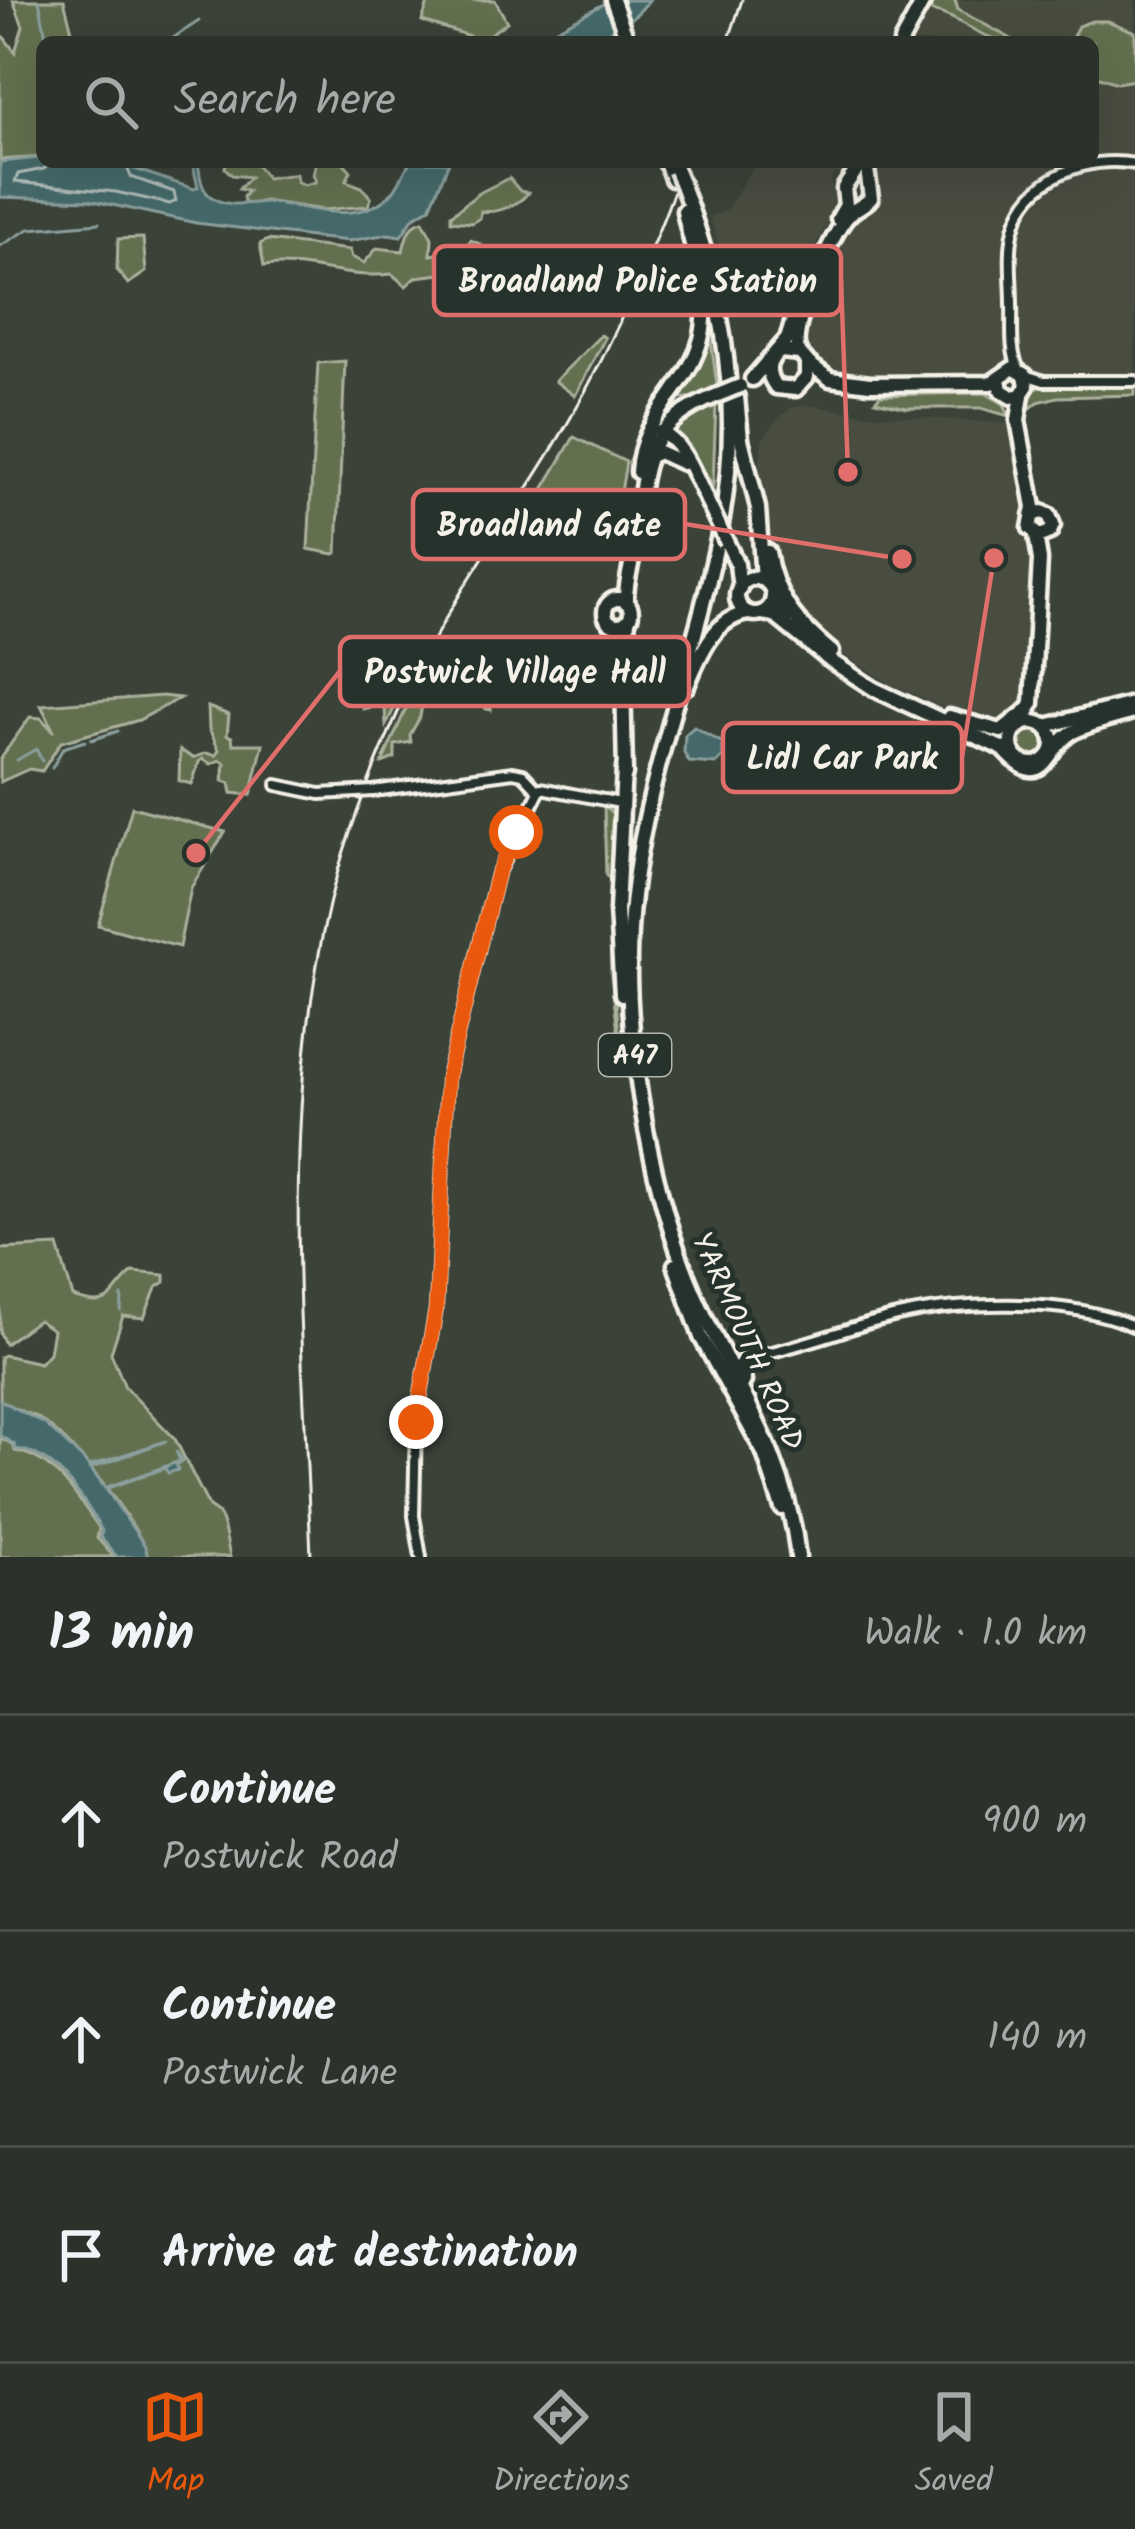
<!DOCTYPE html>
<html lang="en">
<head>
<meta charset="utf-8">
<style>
	:root { --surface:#2c322b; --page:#383e37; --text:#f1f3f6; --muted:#a6aaa9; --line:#484d47; --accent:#ea580c }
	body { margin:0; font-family:Kalam,sans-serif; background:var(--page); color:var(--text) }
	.stop { position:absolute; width:36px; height:36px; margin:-27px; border:9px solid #ea580c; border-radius:50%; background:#fff }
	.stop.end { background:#ea580c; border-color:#fff; box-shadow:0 3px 12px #0008 }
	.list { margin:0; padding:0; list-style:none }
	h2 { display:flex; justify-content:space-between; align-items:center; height:156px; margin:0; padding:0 48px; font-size:51px }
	h2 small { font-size:39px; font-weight:400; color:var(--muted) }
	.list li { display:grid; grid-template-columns:78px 1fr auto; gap:36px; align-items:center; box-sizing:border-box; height:216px; padding:0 48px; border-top:3px solid var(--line) }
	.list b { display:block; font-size:45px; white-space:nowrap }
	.list p { margin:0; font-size:39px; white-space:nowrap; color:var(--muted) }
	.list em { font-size:39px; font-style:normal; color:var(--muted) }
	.icon { flex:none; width:66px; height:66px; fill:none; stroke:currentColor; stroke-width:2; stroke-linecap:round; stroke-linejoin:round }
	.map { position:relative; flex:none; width:1135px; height:1557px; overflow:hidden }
	.search { position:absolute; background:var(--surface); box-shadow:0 12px 48px #0002; left:36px; right:36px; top:36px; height:132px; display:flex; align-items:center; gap:30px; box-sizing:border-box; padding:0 42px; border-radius:18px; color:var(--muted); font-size:45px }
	.sheet { height:804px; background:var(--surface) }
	nav { display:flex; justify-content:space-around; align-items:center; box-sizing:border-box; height:168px; border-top:3px solid var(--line); background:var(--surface); font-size:33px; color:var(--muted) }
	nav a { display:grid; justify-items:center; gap:6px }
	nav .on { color:var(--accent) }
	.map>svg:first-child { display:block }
</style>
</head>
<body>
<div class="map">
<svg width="1135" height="1557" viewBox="0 0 1135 1557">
	<rect width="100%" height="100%" fill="#3b4339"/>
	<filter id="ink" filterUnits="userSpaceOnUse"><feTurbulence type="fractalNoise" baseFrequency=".00833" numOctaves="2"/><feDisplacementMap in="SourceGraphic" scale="24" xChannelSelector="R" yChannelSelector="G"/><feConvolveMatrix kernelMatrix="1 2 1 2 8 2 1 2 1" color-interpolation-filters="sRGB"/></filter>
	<g filter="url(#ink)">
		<!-- built -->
		<g fill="#4a4e41">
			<path d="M927,0h208v378h-92l-24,-13 -2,-119 -4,-6v108l-5,1v11l-15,18 -126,2 -44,-8 -21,-23 -2,-11 27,-80 29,-44 14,-5 7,-10 2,-11 -11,-11v-15h225v-120h-189z"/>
			<path d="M756,162h99l-13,12h-8l-4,8 9,22 -37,63 -7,-5 -12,8 -37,40 -37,-93 18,-7z"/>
			<path d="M807,405l58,9 147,10 15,73 1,12 -5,8 6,26v60l-7,97 -2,8 -15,14 -55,-12 -59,-26 -50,-31 -40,-34 -24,-44 -17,-110 2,-24 12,-18 17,-15z"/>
		</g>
		<!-- green -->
		<g fill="#626f50" stroke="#abb09c" stroke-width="3">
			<path d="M13,0h51l8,31 12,11h-42v115l-42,3v-128l15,20 8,-26z"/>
			<path d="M429,0h66l12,22 -25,18 -60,-19z"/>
			<path d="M931,0h24l3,10 59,32c-38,0 -54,-25 -86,-31z"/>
			<path d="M1092,21h16l27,11v48l-18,3 -24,-8v-33h-23l8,-16z"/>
			<path d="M226,162l30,2 11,14 29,-4 1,8 7,3 12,-3 -3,-8 3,-12h27l8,9 -5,10 16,6 9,11 -3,8 -45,4 -58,-9 -20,4 -2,-8 5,-6 -9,-2 11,-12 -18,-2 -7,-7z"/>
			<path d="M509,178l11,13 8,2c-10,12 -31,21 -47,18l-1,7 -8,5 -21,-2v-6l28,-22z"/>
			<path d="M423,221l9,17 -1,17 31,-5 9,-10 9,4 -5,7 2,6 -17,4 -19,13 -25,3 -10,9 -14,-12c-45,6 -86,-14 -128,-8l-4,-22 8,-4 82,10 2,7 12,6 13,-15 26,3c3,-13 5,-27 20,-30z"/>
			<path d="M143,238l3,34 -18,12 -11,-14 1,-31z"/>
			<path d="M707,310l10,76 -22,11 -17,2z"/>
			<path d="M601,335l4,3 -30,58 -20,-15z"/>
			<path d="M345,361l-8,192 -3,1 -26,-5 10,-186z"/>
			<path d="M1135,385v10l-78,2 -19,5 -16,13c0,-14 4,-23 18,-28z"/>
			<path d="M985,393l19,11 5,12 -28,-8h-74l-32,-7 5,-6z"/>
			<path d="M716,404l-3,81 -41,-55v-6z"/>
			<path d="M574,437l52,25 -15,90 -79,-44z"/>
			<path d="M504,665l3,6 -15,20 -1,19 -5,-1 -11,-19c-14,-4 -24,0 -37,-3l-15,11 -3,19 -10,18 1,7 -16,3v13l-13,5 39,-88z"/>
			<path d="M397,678l10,1v3l-21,43 -1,-16 -6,-4 -16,4 -2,-16z"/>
			<path d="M162,696l18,2 -41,22 -78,22 -19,29 -13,-2 -29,13v-23l30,-42 11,1 13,14 -13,-27z"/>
			<path d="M208,707l21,8 -2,20 5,2 1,7h30l-12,51 -19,-2 -2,-10 -7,-2 2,-18 -5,-3 -9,4 -8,-5 -4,3 -7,22 -13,-3 1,-31 13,8 13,-5 10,2 3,-5 -10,-21z"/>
			<circle cx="1032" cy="743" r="18"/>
			<path d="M604,805l9,9 1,162 6,72 -9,-73v-96l-5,-3z"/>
			<path d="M132,807l93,25 -34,56 -12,59 -81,-22z"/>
			<path d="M58,1246l15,51c41,14 34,-3 60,-25l32,3v7l-9,6 -12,30 -21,-2 -12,37 14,34 50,52 34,68 10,7 5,14 6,29h-82c-8,-32 -83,-127 -114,-141 -11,-4 -23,-9 -34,-16v-43l4,-2 36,8 9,-10 4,-23 -15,-10 -33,24 -5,-11v-84z"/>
			<path d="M0,1438l12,6 3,7c39,6 63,46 84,77l-2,10 17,19h-114z"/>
		</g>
		<!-- water -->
		<g fill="#45696b" stroke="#8b9f9d" stroke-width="3">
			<path d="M611,0h38c-30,40 -70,42 -117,42z"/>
			<path d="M39,158l3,4 75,1 77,26 4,-2 -6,-25h6c2,12 2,26 12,34 21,15 42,4 64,7 35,5 78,20 110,-3 13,-9 18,-25 26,-38h39l-19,46 -16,9 -13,19 -13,-2 -39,7 -29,-3 -124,-15 -107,-23 -89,-3v-35z"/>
			<path d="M694,727l29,16v14l-7,7 -27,-2 -5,-9 1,-18z"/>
			<path d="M0,1400l45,24 39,36 21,28 75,-27 -4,-10 7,10 -7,3 2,6 -10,3 -3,-5 -59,21 39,57 3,11h-31l-17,-20 2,-6c-18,-32 -47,-79 -87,-82l-1,-5 -14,-8z"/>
		</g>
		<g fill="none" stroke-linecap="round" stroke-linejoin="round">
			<!-- shore -->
			<path stroke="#aebbb6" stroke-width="3" d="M52,162l-8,7 -26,5 -3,8 101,10 54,12 6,-3 -2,-9 -43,-15 -6,-15"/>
			<!-- stream -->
			<g stroke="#8b9f9d" stroke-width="3">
				<path d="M39,0l8,42"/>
				<path d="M167,42l32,-21"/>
				<path d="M0,246l29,-17 70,-6"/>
				<path d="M91,740l27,-9"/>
				<path d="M17,760l19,-11 6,12"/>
				<path d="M52,768l11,-20 22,-7"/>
				<path d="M121,1311l1,-15"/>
				<path d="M89,1466l77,-25 -77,28"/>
			</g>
			<!-- minor casing -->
			<g stroke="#f4f1e8" stroke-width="16">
				<g id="minor">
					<path d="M1019,369c-10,-19 -6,-44 -7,-65 0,-24 -4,-51 2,-75 14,-52 72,-74 121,-65"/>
					<path d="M1025,375l19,6h91"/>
					<path d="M277,785l43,9 37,-2"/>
					<path d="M373,791l140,-19 10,2 16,17"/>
					<path d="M748,1357c46,-8 88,-25 133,-37 71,-19 187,-24 254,7"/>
					<path d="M421,1557l-7,-41 2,-94 20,-113 11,-232 50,-203 44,-86 79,15"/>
				</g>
			</g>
			<!-- highway casing -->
			<g stroke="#f4f1e8" stroke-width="21">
				<g id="highway">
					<path d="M613,0l15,42"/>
					<path d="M901,42l23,-42"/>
					<path d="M666,162l6,17"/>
					<path d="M682,185c42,108 60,224 39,339 -27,146 -91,285 -92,435 -1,104 25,243 67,338 40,90 91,159 102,260"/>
					<path d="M838,219l8,-14 -2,-17 18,-26"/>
					<path d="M799,353l-18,-2c-14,9 -16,22 -5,36l20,2 11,-12v-16c-5,-6 -9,-8 -10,-15 -4,-25 34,-113 52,-131 7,-8 15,-9 22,-17l-5,-36"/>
					<path d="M807,362l23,17 40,5 121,-1 22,-15 12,7 2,11 -6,9 -9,2 -11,-7 -2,-11"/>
					<path d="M752,379l35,-40 6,-19"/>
					<path d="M1022,395l-4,25 16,87 -4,21 10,8 10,-4 3,-7 -4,-10 -7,-3 -10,3"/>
					<path d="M737,397l4,42 17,69 5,72"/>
					<path d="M660,432c23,11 32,37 42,58"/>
					<path d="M648,457l11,-5 24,11"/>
					<path d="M638,472c3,-58 49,-81 63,-133 11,-42 -9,-87 -17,-128"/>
					<path d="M727,543l10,21 3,24"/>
					<path d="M768,552c7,46 29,71 64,100"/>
					<circle cx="755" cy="596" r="18"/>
					<path d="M773,599l14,20"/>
					<circle cx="618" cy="612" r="13"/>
					<path d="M626,602c-1,-22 8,-43 10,-65 9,-73 6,-111 82,-142"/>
					<path d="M762,613l12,2 54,44 46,30 140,65"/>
					<path d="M687,686c12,-29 27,-69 62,-73"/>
					<path d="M949,717l52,14 25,-20"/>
					<circle cx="1032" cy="743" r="21"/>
					<path d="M1023,723l9,-20 8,-143 -4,-25"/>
					<path d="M1046,726l86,-22"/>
					<path d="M1006,752c38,42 40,-4 65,-19 18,-10 44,-15 64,-22"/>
					<path d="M625,775l-2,-100 5,-55"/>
					<path d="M622,994l-5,-84 7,-142"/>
					<path d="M675,1265l26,72 63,116 18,55"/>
					<path d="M744,1381l-5,-14 9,-10"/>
				</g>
			</g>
			<!-- minor -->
			<use href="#minor" stroke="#26332d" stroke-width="8"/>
			<!-- highway -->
			<use href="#highway" stroke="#26332d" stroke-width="12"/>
			<!-- rail -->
			<g stroke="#f4f1e8" stroke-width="3">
				<path d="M728,42l14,-42"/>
				<path d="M311,1557c-8,-217 -32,-439 18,-652 18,-76 49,-151 82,-221 44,-94 108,-176 159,-265 47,-82 82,-169 115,-257"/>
			</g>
			<!-- minor-bridge casing -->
			<g stroke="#f4f1e8" stroke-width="16" stroke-linecap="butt">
				<path id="minor-bridge" d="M357,792l16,-1"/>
			</g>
			<!-- highway-bridge casing -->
			<g stroke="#f4f1e8" stroke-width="21" stroke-linecap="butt">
				<g id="highway-bridge">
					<path d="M676,170l6,15"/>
					<path d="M718,395l22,-9"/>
					<path d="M702,490l25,53"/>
				</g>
			</g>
			<!-- minor-bridge -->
			<use href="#minor-bridge" stroke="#26332d" stroke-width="8"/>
			<!-- highway-bridge -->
			<use href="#highway-bridge" stroke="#26332d" stroke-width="12"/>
		</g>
	</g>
	<g fill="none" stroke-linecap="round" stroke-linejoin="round" filter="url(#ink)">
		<!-- route -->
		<path stroke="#ea580c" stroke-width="15" d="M416,1422l20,-113 11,-232 50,-203 19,-42"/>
	</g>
	<g text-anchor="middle" stroke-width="10" stroke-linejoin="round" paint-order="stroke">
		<!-- shield labels -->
		<rect fill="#26332d" stroke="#b6b8b0" stroke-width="3" x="599" y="1034" width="72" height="42" rx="9"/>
		<g font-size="27" font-weight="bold" fill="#f4f1e8">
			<text x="635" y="1064">A47</text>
		</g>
		<!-- street labels -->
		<g font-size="30" fill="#f4f1e8" stroke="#26332d">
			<text transform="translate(748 1341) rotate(66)" y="10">YARMOUTH ROAD</text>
		</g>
	</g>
	<!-- callouts -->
	<path fill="none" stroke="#e06e6b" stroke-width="4.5" d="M848 472L841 280M902 559L685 524M196 853L340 671M994 558L962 757"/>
	<g fill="#e06e6b" stroke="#26332d" stroke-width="4.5">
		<circle cx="848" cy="472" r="12"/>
		<circle cx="902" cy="559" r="12"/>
		<circle cx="196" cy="853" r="12"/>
		<circle cx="994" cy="558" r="12"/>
	</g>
	<g fill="#26332d" stroke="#e06e6b" stroke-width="4.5">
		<rect x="434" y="246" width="407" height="69" rx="12"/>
		<rect x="413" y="490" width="272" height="69" rx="12"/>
		<rect x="340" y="637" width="349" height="69" rx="12"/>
		<rect x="723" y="723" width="239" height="69" rx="12"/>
	</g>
	<g font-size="33" text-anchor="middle" font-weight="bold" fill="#f4f1e8">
		<text x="638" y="292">Broadland Police Station</text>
		<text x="549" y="536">Broadland Gate</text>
		<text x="515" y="683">Postwick Village Hall</text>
		<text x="842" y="769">Lidl Car Park</text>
	</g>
</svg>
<div class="stop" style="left:516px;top:832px"></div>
<div class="stop end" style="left:416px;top:1422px"></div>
<div class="search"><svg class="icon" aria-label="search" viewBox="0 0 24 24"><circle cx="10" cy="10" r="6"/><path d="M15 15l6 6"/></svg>Search here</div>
</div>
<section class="sheet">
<h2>13 min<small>Walk · 1.0 km</small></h2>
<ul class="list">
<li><svg class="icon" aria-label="ahead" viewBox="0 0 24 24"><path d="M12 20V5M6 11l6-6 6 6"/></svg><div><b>Continue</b><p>Postwick Road</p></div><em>900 m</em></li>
<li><svg class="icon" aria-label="ahead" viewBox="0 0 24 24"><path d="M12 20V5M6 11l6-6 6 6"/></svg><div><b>Continue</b><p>Postwick Lane</p></div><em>140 m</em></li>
<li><svg class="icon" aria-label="arrive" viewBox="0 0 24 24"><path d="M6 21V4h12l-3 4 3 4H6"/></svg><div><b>Arrive at destination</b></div></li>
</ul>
</section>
<nav>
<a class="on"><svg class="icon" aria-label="map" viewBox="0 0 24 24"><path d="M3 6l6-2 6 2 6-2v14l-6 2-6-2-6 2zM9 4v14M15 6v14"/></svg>Map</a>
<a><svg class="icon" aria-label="directions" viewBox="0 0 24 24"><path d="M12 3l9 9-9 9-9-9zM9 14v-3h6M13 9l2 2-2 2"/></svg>Directions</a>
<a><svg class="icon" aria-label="saved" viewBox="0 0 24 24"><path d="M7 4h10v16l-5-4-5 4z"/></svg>Saved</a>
</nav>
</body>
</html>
